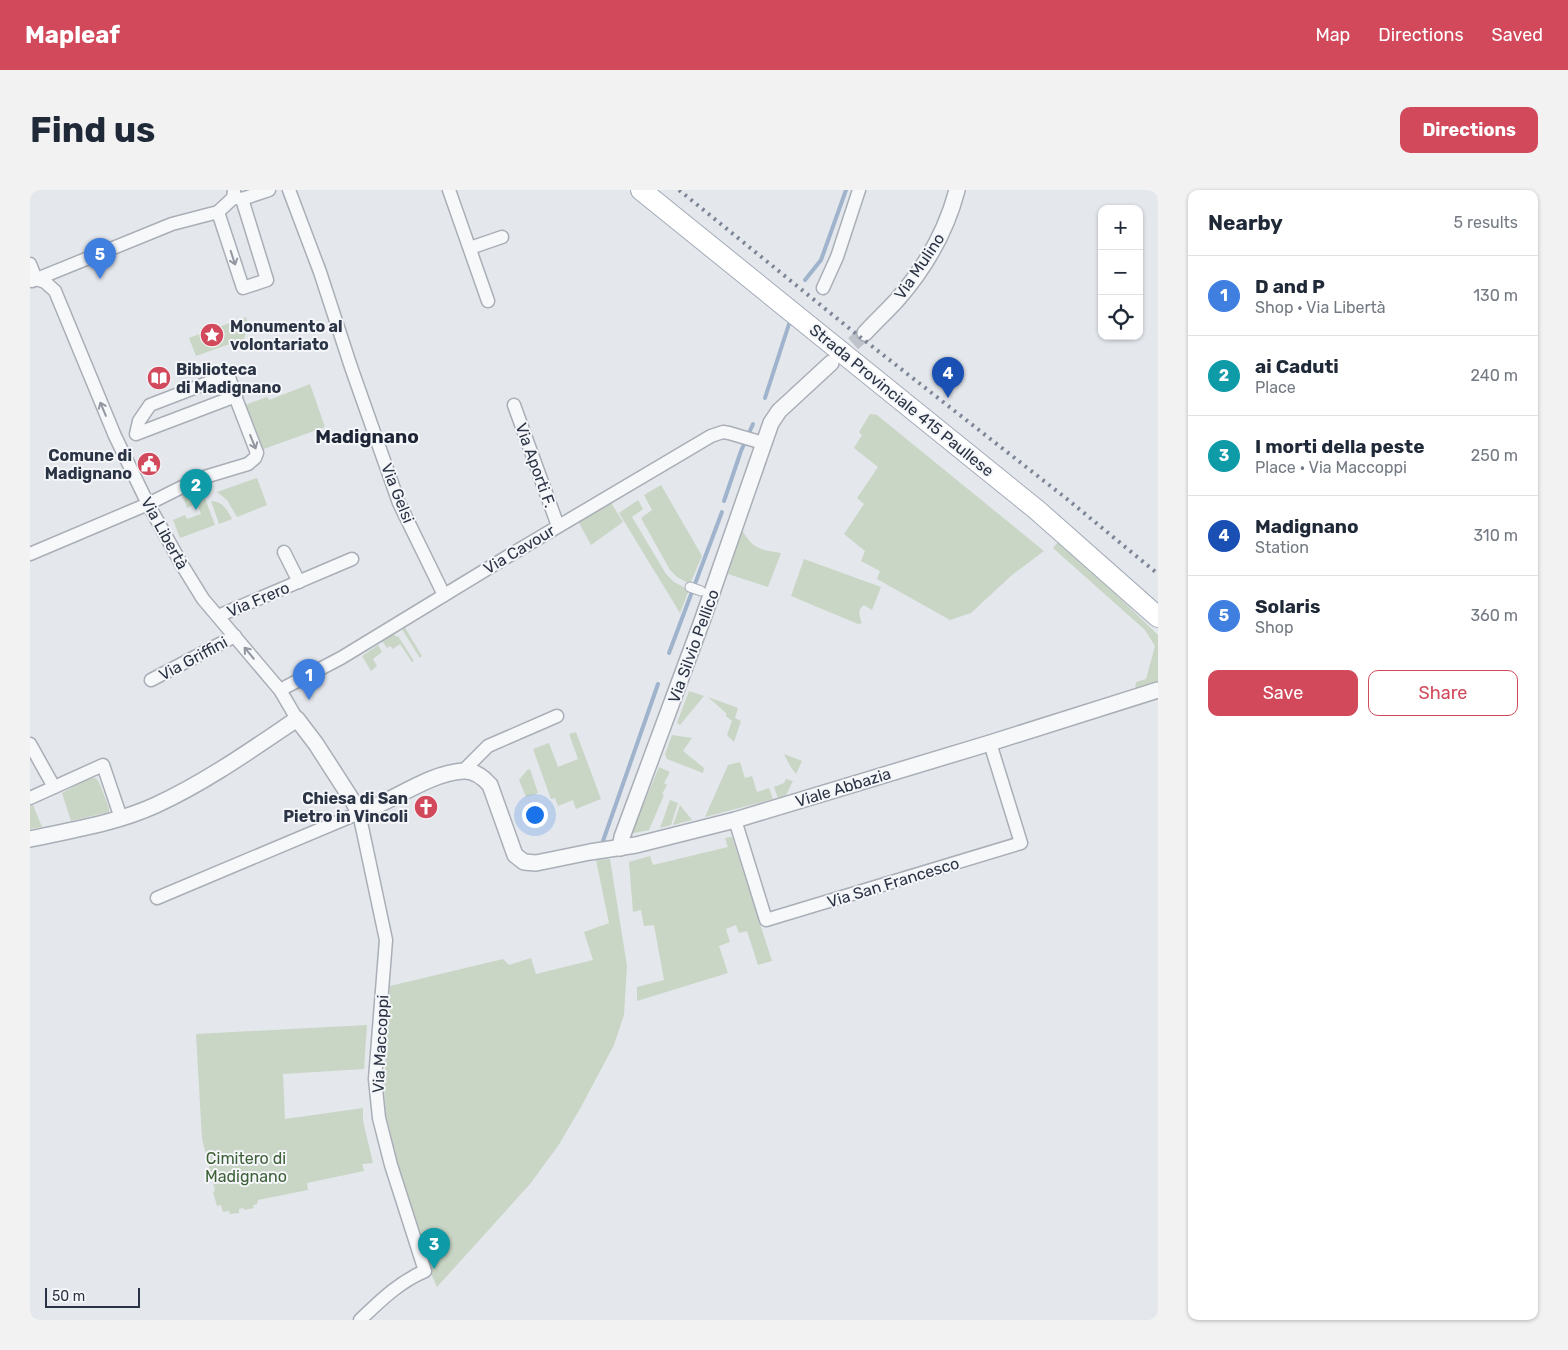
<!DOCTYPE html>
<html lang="en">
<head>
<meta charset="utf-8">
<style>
	:root { --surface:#fff; --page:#f2f2f3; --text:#1f2937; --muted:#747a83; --line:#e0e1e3; --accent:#d1495b }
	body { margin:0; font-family:Rubik,sans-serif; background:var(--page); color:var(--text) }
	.controls { position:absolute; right:15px; top:15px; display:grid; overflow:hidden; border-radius:10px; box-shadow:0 1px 4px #0004 }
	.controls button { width:45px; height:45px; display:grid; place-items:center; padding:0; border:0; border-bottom:1px solid var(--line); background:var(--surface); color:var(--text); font:25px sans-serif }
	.scale { position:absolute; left:15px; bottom:12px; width:95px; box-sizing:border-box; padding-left:5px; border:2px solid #2b3445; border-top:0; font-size:14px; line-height:18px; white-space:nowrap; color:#2b3445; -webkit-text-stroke:4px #f4f6f9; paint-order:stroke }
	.you { position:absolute; left:504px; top:624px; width:18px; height:18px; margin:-12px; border:4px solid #fff; border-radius:50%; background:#1a73e8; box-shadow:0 0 0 8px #1a73e833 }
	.badge { display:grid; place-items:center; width:32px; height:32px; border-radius:50%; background:var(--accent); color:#fff; font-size:16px; font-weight:700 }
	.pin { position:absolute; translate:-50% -41px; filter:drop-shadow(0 1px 2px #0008) }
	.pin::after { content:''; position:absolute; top:26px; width:18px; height:15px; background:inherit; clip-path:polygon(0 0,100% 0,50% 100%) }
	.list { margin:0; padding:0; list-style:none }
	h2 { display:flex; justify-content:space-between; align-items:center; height:65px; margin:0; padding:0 20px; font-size:21px }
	h2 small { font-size:16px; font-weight:400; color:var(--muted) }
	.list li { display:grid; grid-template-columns:32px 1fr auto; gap:15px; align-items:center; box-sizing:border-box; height:80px; padding:0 20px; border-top:1px solid var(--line) }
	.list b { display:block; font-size:19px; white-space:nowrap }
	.list p { margin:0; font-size:16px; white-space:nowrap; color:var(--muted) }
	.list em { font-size:16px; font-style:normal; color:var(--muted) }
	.actions { display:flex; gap:10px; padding:15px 20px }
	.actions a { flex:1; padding:11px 0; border:1px solid var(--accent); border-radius:10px; text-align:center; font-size:18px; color:var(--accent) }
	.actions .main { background:var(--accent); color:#fff }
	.icon { flex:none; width:28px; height:28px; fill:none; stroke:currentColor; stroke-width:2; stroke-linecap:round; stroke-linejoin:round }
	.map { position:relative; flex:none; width:1128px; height:1130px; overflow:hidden; border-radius:10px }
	header { display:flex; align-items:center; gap:30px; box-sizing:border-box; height:70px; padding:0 25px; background:var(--accent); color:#fff }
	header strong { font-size:24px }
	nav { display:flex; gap:28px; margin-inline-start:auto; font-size:18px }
	.intro { display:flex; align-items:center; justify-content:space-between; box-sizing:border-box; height:120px; padding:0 30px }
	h1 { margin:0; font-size:35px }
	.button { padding:12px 22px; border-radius:10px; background:var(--accent); color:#fff; font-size:18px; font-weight:700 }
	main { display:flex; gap:30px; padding:0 30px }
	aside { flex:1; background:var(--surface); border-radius:10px; box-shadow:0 1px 4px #0004 }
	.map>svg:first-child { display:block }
</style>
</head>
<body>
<header>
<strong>Mapleaf</strong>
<nav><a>Map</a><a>Directions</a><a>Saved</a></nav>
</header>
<div class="intro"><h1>Find us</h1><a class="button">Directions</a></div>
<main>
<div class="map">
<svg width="1128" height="1130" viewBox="0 0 1128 1130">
	<rect width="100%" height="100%" fill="#e4e7ec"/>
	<!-- green -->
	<g fill="#c9d6c5">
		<path d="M216,127l2,7 -4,15 -48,17 -7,-18z"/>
		<path d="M280,194l15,43 -64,23 -16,-45 22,-8 2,3z"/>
		<path d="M840,224l7,1 167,136 -32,24 -41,38 -21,7 -73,-41 3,-8 -19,-10 4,-10 -21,-17 20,-30 -7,-6 21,-31 -24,-19 8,-13 -3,-3z"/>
		<path d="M227,288l10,27 -30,12 -10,-17 -10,-8z"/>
		<path d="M631,295l41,71 -12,28 -13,-7 -7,-7 -29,-52 11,-8 -8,-15z"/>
		<path d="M171,298l14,37 -35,13 -7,-18 12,-5 2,4 14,-5 -6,-15 -2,1 1,5 -7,3 -5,-13z"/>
		<path d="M608,310l5,9 -11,8 34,57 8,8 15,8 -9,23 -61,-100z"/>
		<path d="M181,311c12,1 16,8 21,18l-13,5z"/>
		<path d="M580,311l13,21 -32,23 -13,-24z"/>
		<path d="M712,340c11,19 18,20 39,23l-13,34 -40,-13z"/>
		<path d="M1030,350l98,95v46l-2,3 -21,7 1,-9 10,-3 9,-33 -10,-16 -92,-82z"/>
		<path d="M774,369l77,28 -9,23 -8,-5c-7,5 -5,10 -2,18l-4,1 -67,-28z"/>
		<path d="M374,436l18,30 -2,2 -17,-27 -1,-3z"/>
		<path d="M363,444l4,3 1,-1 16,25 -2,1 -12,-18 -7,5 -3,-3 -3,2 -5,-7z"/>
		<path d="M348,455l4,7 -9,7 4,7 -6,5 -9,-15z"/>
		<path d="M659,501l15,5 -24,29 -3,-2z"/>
		<path d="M678,507l30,11 -3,10 6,3 -7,21 -7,-7 5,-14 -6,-5v-3z"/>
		<path d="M546,542l25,67 -25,10 -3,-9 -15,6 -3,-8 -4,1 -18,-50 16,-6 9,24 20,-8 -9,-25z"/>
		<path d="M642,545l20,3 -9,13 21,17 -1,5 -36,-14 -2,-5z"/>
		<path d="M754,564l18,7 -6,13 -6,-8z"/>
		<path d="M710,572l5,16 7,-2 5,16 12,-4 4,11 -68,18 23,-52z"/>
		<path d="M629,577l11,5 -6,11 3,2 -5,9 2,1 -15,35 -15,3 -2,-1z"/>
		<path d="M500,579l8,24 -12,4 -7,-17 8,-10z"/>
		<path d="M63,588h3l3,4 10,26v4l-38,9 -9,-28 25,-14z"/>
		<path d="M756,589l7,2 -7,14 -8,3 -4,-11 10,-4z"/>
		<path d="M640,610l8,3 -7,22 -11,3z"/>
		<path d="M3,615l9,22 -12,2v-23z"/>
		<path d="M650,615l12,15 -19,5z"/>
		<path d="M702,647l40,124 -14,4 -11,-34 -8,2 -3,-8 -10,4 4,13 -11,4 9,27 -91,28v-14l27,-7 -10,-55 -10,1 -3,-16 -8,2 -4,-50 21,-6 3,9 75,-18 -3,-9z"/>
		<path d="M580,669l17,107 -3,49 -10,30 -33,62 -23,39 -28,38 -93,103 -8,-18 -26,-81 -17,-73 -2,-27 6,-102 113,-27 6,6 22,-7 5,16 57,-14 -9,-28 25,-9 -13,-63z"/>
		<path d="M337,835l-3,44 -81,5 2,45 78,-11v13l10,42 -11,1 2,7 -57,12 1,7 -50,10 -1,4 -4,1 1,3 -10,2v-2l-5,1v4l-9,1 -1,-3 -6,1 -2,-7 -4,1 -4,-14 2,-1 -13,-52 -6,-105z"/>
	</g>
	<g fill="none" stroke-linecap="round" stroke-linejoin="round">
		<!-- stream -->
		<g stroke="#9fb4cc" stroke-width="4">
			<path d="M775,90l16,-20 25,-70"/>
			<path d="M735,208l24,-74"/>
			<path d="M694,311l17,-50 12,-27"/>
			<path d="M639,463l53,-141"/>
			<path d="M573,651l55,-157"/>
		</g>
		<!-- tertiary-tunnel -->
		<path stroke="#bfc3cb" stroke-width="15" stroke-dasharray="15 8" stroke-linecap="butt" d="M806,169l29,-26"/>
		<!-- pedestrian casing -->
		<g stroke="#a9aeb7" stroke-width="11">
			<path id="pedestrian" d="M660,397l11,4"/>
		</g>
		<!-- minor casing -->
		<g stroke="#a9aeb7" stroke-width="15">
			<g id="minor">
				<path d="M259,0l31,82 31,95 48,136 45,92"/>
				<path d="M419,0l39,111"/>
				<path d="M206,8l6,1 27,-9"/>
				<path d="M188,22l25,76 24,-8 -25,-81"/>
				<path d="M440,58l32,-11"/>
				<path d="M0,74l6,15"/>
				<path d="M6,89l9,3 10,9 60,145 33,68 34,61 21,34 77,91 17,29"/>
				<path d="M2,91l140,-57 46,-12 15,-14 1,-8"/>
				<path d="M793,98l14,-31 22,-67"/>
				<path d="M198,185l8,21 -100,38 3,-13 11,-16z"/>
				<path d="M484,215l44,121"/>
				<path d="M254,362l15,30"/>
				<path d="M0,364l118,-50 50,-25 50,-15 7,-6 2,-5 -22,-57"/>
				<path d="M188,426l134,-57"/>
				<path d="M121,490l84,-44"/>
				<path d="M250,500l61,-32 169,-103 201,-119 12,-4 6,1 34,10"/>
				<path d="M0,554l24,43"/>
				<path d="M434,580l24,-24 69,-30"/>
				<path d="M0,608l73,-33 18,53"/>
				<path d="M705,630l31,100 255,-77 -31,-100"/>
				<path d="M127,708l202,-85 27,127 -11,139 4,39 12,47 34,106c-26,11 -45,30 -65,49"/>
			</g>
		</g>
		<!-- tertiary casing -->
		<g stroke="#a9aeb7" stroke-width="18">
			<g id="tertiary">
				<path d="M835,143c10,-11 22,-22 32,-33 28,-32 49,-68 60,-110"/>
				<path d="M0,649c42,-9 87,-16 126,-34 50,-23 95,-55 141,-86l19,25 38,59 5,10c33,-11 70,-40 104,-42 11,-1 20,6 27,14l25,70 9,7 12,1 54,-11 46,-7 99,-25 255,-77 168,-53"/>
				<path d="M590,658l2,-11 80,-216 69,-198 8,-12 52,-48"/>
			</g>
		</g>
		<!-- primary casing -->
		<g stroke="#a3abb8" stroke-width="22">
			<path id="primary" d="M611,0l396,320 121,107"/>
		</g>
		<!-- pedestrian -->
		<use href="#pedestrian" stroke="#f7f8fa" stroke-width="9"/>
		<!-- minor -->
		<use href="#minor" stroke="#f7f8fa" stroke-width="12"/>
		<!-- tertiary -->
		<use href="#tertiary" stroke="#f7f8fa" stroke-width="15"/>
		<!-- primary -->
		<use href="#primary" stroke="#fff" stroke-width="20"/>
		<!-- rail -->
		<path stroke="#7d8696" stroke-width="4" stroke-dasharray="2.5 5" stroke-linecap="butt" d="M649,0l171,139 217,170 91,75"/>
	</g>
	<!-- one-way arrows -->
	<defs><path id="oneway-shaft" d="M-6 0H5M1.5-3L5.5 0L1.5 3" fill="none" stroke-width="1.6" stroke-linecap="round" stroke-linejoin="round" transform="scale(1.25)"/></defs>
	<g stroke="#9196a0">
		<use href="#oneway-shaft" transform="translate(203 68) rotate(72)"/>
		<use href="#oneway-shaft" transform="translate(73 219) rotate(-113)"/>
		<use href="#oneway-shaft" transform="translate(223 252) rotate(68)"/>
		<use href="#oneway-shaft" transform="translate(219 463) rotate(-130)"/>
	</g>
	<!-- icons -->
	<defs>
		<g id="sight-disc" transform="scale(1.25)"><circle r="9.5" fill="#d1495b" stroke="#f4f6f9"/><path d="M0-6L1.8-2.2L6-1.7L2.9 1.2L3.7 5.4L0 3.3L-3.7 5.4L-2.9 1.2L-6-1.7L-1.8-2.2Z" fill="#fff"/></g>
		<g id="library-disc" transform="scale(1.25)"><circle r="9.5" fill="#d1495b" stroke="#f4f6f9"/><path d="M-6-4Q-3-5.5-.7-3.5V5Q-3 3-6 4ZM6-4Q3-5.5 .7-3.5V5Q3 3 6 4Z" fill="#fff"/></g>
		<g id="civic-disc" transform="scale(1.25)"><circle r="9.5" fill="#d1495b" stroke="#f4f6f9"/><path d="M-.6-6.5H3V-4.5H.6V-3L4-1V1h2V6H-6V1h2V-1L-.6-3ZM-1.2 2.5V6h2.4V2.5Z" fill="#fff"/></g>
		<g id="church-disc" transform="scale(1.25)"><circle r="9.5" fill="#d1495b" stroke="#f4f6f9"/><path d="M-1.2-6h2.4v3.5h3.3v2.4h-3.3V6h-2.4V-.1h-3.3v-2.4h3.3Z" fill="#fff"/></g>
	</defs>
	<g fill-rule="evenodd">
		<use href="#sight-disc" x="182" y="145"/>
		<use href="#library-disc" x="129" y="188"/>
		<use href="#civic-disc" x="119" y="274"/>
		<use href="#church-disc" x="396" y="617"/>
	</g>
	<g text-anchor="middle" stroke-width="4" stroke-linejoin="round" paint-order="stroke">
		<!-- street labels -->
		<g font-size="16" fill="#2b3445" stroke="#f4f6f9">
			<text transform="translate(889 76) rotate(-56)" y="6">Via Mulino</text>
			<text transform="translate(872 210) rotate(39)" y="6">Strada Provinciale 415 Paullese</text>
			<text transform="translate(506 275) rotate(70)" y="6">Via Aporti F.</text>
			<text transform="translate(368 303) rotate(68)" y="6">Via Gelsi</text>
			<text transform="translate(135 343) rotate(61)" y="6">Via Libertà</text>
			<text transform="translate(489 359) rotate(-31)" y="6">Via Cavour</text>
			<text transform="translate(228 409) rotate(-23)" y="6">Via Frero</text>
			<text transform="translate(663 456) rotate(-70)" y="6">Via Silvio Pellico</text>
			<text transform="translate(163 468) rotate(-28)" y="6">Via Griffini</text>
			<text transform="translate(813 597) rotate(-17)" y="6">Viale Abbazia</text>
			<text transform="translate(863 692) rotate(-17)" y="6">Via San Francesco</text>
			<text transform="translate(350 854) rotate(-87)" y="6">Via Maccoppi</text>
		</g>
		<!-- poi labels -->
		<g font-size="16" font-weight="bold" fill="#2b3445" stroke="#f4f6f9" text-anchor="start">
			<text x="200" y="142">Monumento al<tspan x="200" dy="18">volontariato</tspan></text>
			<text x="146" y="185">Biblioteca<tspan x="146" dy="18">di Madignano</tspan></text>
			<text x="102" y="271" text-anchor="end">Comune di<tspan x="102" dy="18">Madignano</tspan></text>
			<text x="378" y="614" text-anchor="end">Chiesa di San<tspan x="378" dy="18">Pietro in Vincoli</tspan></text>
		</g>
		<!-- park labels -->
		<g font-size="16" fill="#3f6138" stroke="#f4f6f9">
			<text x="216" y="974">Cimitero di<tspan x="216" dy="18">Madignano</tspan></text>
		</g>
		<!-- quarter labels -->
		<g font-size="19" font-weight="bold" fill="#1d2536" stroke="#f4f6f9">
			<text x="337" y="253">Madignano</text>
		</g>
	</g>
</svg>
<div class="controls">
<button>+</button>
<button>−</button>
<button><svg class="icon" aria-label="locate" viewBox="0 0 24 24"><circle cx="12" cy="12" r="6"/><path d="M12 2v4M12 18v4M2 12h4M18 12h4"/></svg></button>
</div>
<div class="scale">50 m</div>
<div class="you"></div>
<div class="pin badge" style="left:279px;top:510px;background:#3f7fe0">1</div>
<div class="pin badge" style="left:166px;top:320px;background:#0f9aa8">2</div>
<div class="pin badge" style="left:404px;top:1079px;background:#0f9aa8">3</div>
<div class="pin badge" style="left:918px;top:208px;background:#1a4fb4">4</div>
<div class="pin badge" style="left:70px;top:89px;background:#3f7fe0">5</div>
</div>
<aside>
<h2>Nearby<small>5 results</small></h2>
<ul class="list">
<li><span class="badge" style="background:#3f7fe0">1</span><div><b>D and P</b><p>Shop · Via Libertà</p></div><em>130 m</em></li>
<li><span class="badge" style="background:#0f9aa8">2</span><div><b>ai Caduti</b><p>Place</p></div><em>240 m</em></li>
<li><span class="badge" style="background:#0f9aa8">3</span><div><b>I morti della peste</b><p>Place · Via Maccoppi</p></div><em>250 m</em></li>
<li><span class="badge" style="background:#1a4fb4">4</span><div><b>Madignano</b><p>Station</p></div><em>310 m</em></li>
<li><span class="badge" style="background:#3f7fe0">5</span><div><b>Solaris</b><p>Shop</p></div><em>360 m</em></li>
</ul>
<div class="actions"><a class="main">Save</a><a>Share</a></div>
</aside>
</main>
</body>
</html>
